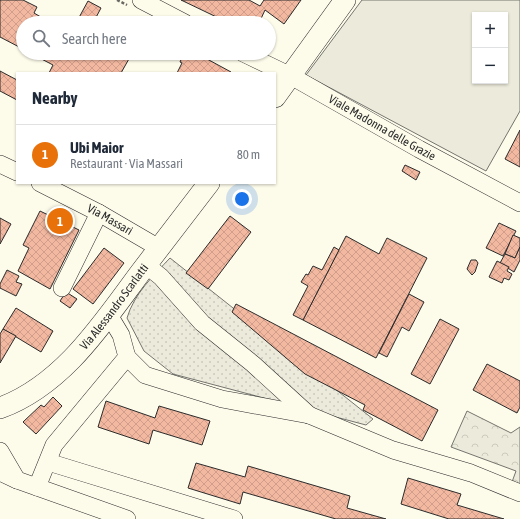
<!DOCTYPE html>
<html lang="en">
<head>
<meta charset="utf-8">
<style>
	:root { --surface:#fff; --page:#f6f6f7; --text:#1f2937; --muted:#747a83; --line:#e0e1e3; --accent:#ea580c }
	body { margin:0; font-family:"Asap Condensed",sans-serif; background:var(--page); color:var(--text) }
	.controls { position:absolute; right:12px; top:12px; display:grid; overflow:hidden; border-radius:0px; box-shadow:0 1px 3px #0004 }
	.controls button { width:36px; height:36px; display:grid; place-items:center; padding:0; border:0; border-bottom:1px solid var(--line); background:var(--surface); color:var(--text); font:20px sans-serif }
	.you { position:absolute; left:242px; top:199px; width:14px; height:14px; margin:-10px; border:3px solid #fff; border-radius:50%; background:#1a73e8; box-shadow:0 0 0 6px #1a73e833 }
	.badge { display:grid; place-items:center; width:26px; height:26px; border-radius:50%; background:var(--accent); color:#fff; font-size:13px; font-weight:700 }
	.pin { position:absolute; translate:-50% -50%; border:2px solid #fff; box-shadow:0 1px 4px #0006 }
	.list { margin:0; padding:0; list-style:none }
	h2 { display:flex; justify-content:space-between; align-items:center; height:52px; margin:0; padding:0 16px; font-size:17px }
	h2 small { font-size:13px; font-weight:400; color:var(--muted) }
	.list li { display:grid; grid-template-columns:26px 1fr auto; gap:12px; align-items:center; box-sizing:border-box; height:60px; padding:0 16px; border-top:1px solid var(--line) }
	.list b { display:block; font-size:15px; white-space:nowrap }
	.list p { margin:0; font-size:13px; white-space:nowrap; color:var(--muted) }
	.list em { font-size:13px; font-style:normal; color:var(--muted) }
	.icon { flex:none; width:22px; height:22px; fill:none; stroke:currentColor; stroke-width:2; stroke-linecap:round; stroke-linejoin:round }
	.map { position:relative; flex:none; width:520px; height:519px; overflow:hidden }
	.search { position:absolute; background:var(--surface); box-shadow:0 1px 3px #0004; left:16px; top:16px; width:260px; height:44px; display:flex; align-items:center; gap:10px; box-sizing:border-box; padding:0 14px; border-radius:22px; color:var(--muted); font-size:15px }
	.panel { position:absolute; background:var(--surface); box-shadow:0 1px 3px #0004; left:16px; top:72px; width:260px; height:112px; border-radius:0px }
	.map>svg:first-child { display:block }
</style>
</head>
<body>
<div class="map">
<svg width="520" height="519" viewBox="0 0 520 519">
	<defs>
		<pattern id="forest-crowns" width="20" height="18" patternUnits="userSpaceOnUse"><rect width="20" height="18" fill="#ecebdb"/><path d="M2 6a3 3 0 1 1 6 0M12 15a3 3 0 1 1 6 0" fill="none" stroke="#cbcabc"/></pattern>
		<pattern id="garden-dots" width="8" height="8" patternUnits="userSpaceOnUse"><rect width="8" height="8" fill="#ecebdb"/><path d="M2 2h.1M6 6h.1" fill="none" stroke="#cbcabc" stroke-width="1.8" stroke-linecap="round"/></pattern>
		<pattern id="building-cross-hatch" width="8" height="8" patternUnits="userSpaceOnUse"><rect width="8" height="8" fill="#f2b8a0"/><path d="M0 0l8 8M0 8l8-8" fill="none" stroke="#d09e8a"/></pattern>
	</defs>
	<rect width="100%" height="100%" fill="#fdfbea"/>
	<!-- grass -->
	<path fill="#ecebdb" stroke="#74746e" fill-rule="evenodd" d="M362,0h158v111l-34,60 -180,-96zM475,15h30v66h-30z"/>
	<!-- forest -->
	<path fill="url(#forest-crowns)" stroke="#74746e" d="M467,411l44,22 9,-6v58l-8,-3 4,-11 -65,-24z"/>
	<!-- garden -->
	<path fill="url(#garden-dots)" stroke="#74746e" d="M170,258l203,161 -7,6 -193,-51 -29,-23 -17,-33c7,-24 26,-42 43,-60z"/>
	<!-- building -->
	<g fill="url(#building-cross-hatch)" stroke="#2b2b2b">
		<path d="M0,0h23l14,7 -3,6 17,10h-28v26l-23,-12z"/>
		<path d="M181,0h68l11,6 4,-6h37l-17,24 -19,-14 -6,13h-30z"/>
		<path d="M88,1l13,7 -8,15h-17z"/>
		<path d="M30,53h92l8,4 -9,16h-72l4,-8z"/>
		<path d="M184,53h12l35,19 -1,1h-53l5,-10 -2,-1z"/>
		<path d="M0,71l17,9v20l-17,-9z"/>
		<path d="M520,130v37l-15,-8z"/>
		<path d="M405,165l15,7 -4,8 -14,-9z"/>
		<path d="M40,211l39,19 -29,59 -32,-18 11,-23 -6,-3z"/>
		<path d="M230,216l21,16 -43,57 -22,-16z"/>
		<path d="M0,218l11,6 -11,20z"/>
		<path d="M499,223l17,8 -13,25 -17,-8z"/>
		<path d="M513,235l7,3v9l-5,11 -10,-4z"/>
		<path d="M346,236l33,18 8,-16 40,20 -51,100 -73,-38z"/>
		<path d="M334,247l5,3 -36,70 -10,-5 15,-29 -7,-4 5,-8 2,1 5,-9 9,4z"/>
		<path d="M520,247v13l-6,12 -14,-9 5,-9 10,4z"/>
		<path d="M104,248l20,15 -31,41 -20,-15z"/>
		<path d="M471,260h5l2,3 -3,9 -3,3 -5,-6z"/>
		<path d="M497,261l12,6 -2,4 5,3 -3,6 -5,-2 -2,5 -13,-6z"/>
		<path d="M7,270l12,6 -3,6 6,2 -6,12 -16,-8v-4z"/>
		<path d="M66,292l11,7 -7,9 -10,-7z"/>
		<path d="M409,294l15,8 -15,29 -7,-4 -15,30 -8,-4z"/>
		<path d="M236,304l202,106 -16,31 -59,-31 2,-5 -60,-31 -73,-62z"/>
		<path d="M16,308l37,23 -12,21 -38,-23z"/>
		<path d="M440,319l19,10 -29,55 -19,-10z"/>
		<path d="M3,329l13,7 -16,27v-29z"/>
		<path d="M487,364l33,17v26l-3,6 -44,-23z"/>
		<path d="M53,397l9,9 -26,28 -13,-12 18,-17 3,2z"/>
		<path d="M106,401l49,17 4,-12 51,15 -8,24 -49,-15 -4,14 -51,-17z"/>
		<path d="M196,463l49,14 3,-11 102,30 -3,12 39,11h-50l-93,-27 -3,12 -52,-16z"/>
		<path d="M408,478l53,16 -4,11 47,14h-55l-48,-15z"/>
	</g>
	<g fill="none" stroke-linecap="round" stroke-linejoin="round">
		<!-- minor casing -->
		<g stroke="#2b2b2b" stroke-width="18">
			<g id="minor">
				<path d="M141,0l44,23"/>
				<path id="s1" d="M243,53l48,23 128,73 101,54"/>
				<path d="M0,164l17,8"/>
				<path id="s2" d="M40,183l59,30 60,35"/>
				<path d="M146,265l15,12 41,46 51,41 56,51"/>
				<path d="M62,288l37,-75"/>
				<path d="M127,357l18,18 77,24 87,16 84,35 78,23 49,20"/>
				<path d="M0,451l17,29"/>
				<path d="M48,462l186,57"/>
				<path d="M0,472l17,8 110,39"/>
				<path d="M37,487l17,-42 73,-88 -6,-22 -12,-20"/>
			</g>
		</g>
		<!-- major casing -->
		<g stroke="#2b2b2b" stroke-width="22">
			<g id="major">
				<path d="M275,97l70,-97"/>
				<path id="s3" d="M0,408c63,-23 102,-84 140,-135 23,-30 46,-60 69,-90"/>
			</g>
		</g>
		<!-- path -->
		<g stroke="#6a6964" stroke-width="2.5" stroke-dasharray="3 2" stroke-linecap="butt">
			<path d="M117,0l10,5"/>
			<path d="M219,53l10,5"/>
		</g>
		<!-- minor -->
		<use href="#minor" stroke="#fdfbea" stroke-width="17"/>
		<!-- major -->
		<use href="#major" stroke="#fdfbea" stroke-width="21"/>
	</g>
	<g text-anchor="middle" stroke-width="3" stroke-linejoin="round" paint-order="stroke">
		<!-- street labels -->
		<g font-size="12" fill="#2b2b2b" stroke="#fdfbea">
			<text dy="4" stroke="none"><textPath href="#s1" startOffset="158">Viale Madonna delle Grazie</textPath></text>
			<text dy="4" stroke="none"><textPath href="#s2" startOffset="79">Via Massari</textPath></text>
			<text dy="4" stroke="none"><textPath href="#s3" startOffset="155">Via Alessandro Scarlatti</textPath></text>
		</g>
	</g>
</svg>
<div class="controls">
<button>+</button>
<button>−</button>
</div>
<div class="you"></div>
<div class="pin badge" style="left:60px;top:221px;background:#e8710a">1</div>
<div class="search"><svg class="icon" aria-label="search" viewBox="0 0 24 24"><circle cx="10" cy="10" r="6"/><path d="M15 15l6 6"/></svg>Search here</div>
<section class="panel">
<h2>Nearby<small></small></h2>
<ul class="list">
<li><span class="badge" style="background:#e8710a">1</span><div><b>Ubi Maior</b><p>Restaurant · Via Massari</p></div><em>80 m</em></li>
</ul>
</section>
</div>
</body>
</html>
